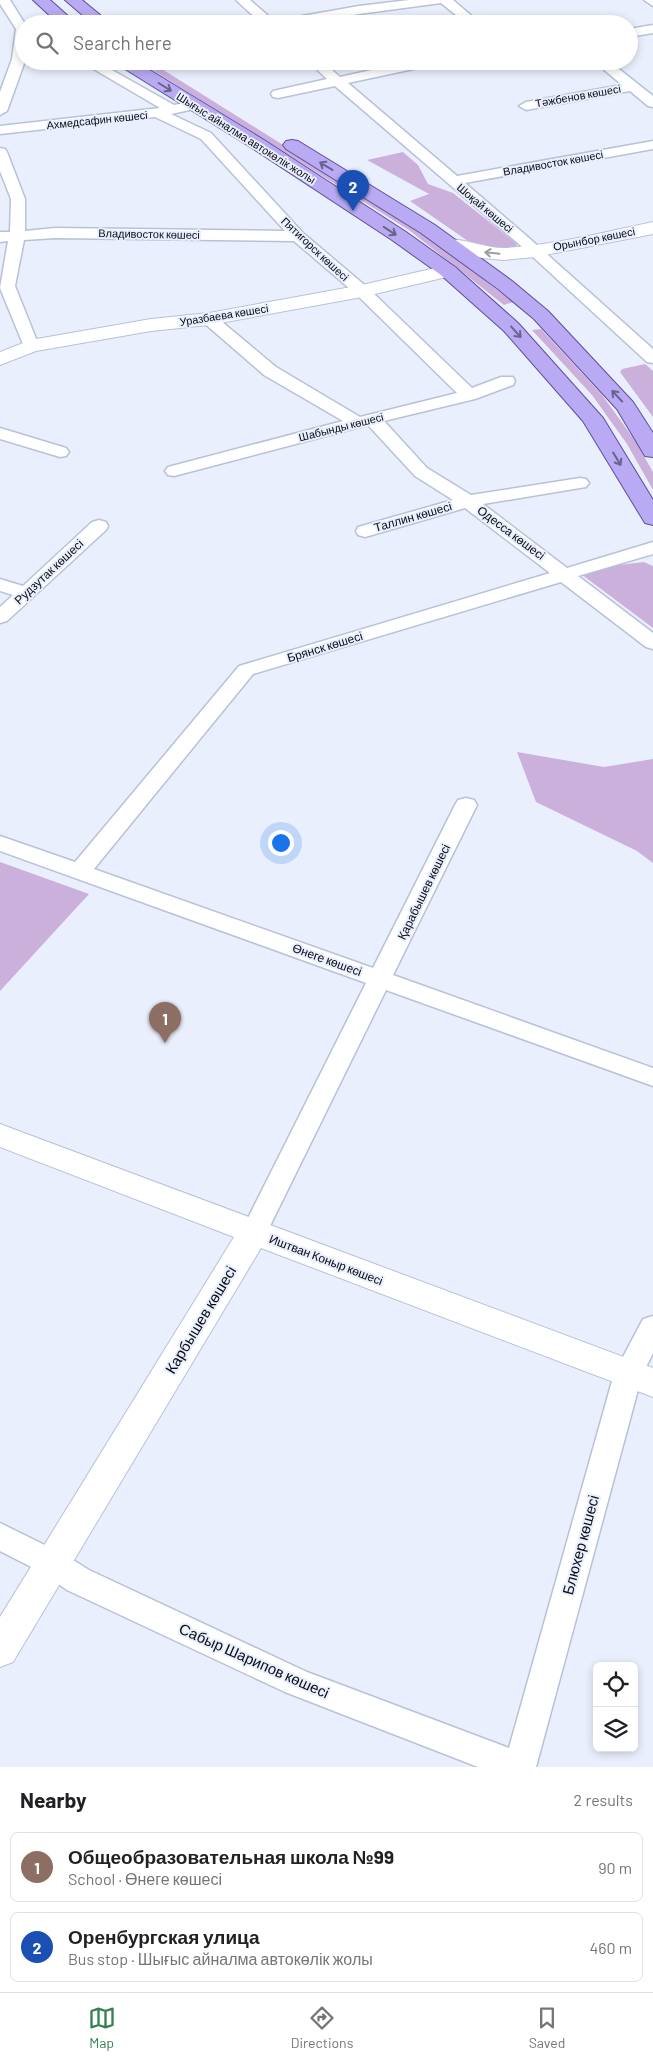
<!DOCTYPE html>
<html lang="en">
<head>
<meta charset="utf-8">
<style>
	:root { --surface:#fff; --page:#f6f6f6; --text:#202124; --muted:#757577; --line:#e0e0e0; --accent:#338150 }
	body { margin:0; font-family:Barlow,sans-serif; background:var(--page); color:var(--text) }
	.controls { position:absolute; right:15px; bottom:15px; display:grid; overflow:hidden; border-radius:8px; box-shadow:0 2px 8px #0003 }
	.controls button { width:45px; height:45px; display:grid; place-items:center; padding:0; border:0; border-bottom:1px solid var(--line); background:var(--surface); color:var(--text); font:25px sans-serif }
	.you { position:absolute; left:280px; top:842px; width:18px; height:18px; margin:-12px; border:4px solid #fff; border-radius:50%; background:#1a73e8; box-shadow:0 0 0 8px #1a73e833 }
	.badge { display:grid; place-items:center; width:32px; height:32px; border-radius:50%; background:var(--accent); color:#fff; font-size:16px; font-weight:700 }
	.pin { position:absolute; translate:-50% -41px; filter:drop-shadow(0 1px 2px #0008) }
	.pin::after { content:''; position:absolute; top:26px; width:18px; height:15px; background:inherit; clip-path:polygon(0 0,100% 0,50% 100%) }
	.list { margin:0; padding:0; list-style:none }
	h2 { display:flex; justify-content:space-between; align-items:center; height:65px; margin:0; padding:0 20px; font-size:21px }
	h2 small { font-size:16px; font-weight:400; color:var(--muted) }
	.list li { display:grid; grid-template-columns:32px 1fr auto; gap:15px; align-items:center; box-sizing:border-box; height:70px; margin:0 10px 10px; padding:0 10px; border:1px solid var(--line); border-radius:8px }
	.list b { display:block; font-size:19px; white-space:nowrap }
	.list p { margin:0; font-size:16px; white-space:nowrap; color:var(--muted) }
	.list em { font-size:16px; font-style:normal; color:var(--muted) }
	.icon { flex:none; width:28px; height:28px; fill:none; stroke:currentColor; stroke-width:2; stroke-linecap:round; stroke-linejoin:round }
	.map { position:relative; flex:none; width:653px; height:1767px; overflow:hidden }
	.search { position:absolute; background:var(--surface); box-shadow:0 2px 8px #0003; left:15px; right:15px; top:15px; height:55px; display:flex; align-items:center; gap:12px; box-sizing:border-box; padding:0 18px; border-radius:28px; color:var(--muted); font-size:19px }
	.sheet { height:225px; background:var(--surface) }
	nav { display:flex; justify-content:space-around; align-items:center; box-sizing:border-box; height:70px; border-top:1px solid var(--line); background:var(--surface); font-size:14px; color:var(--muted) }
	nav a { display:grid; justify-items:center; gap:2px }
	nav .on { color:var(--accent) }
	.map>svg:first-child { display:block }
</style>
</head>
<body>
<div class="map">
<svg width="653" height="1767" viewBox="0 0 653 1767">
	<rect width="100%" height="100%" fill="#eaeffd"/>
	<!-- green -->
	<g fill="#cbb0db">
		<path d="M138,61h11l267,167 97,74 -9,3 -95,-75z"/>
		<path d="M403,152l15,13 10,19 25,9 63,50 1,4 -11,3 -28,-2 -68,-47 19,-7 -62,-34z"/>
		<path d="M541,329l61,66 34,47 17,30v18l-26,-46 -35,-49 -60,-65z"/>
		<path d="M645,364l8,7v46l-33,-45 2,-3z"/>
		<path d="M644,562l9,4v62l-72,-54 30,-8z"/>
		<path d="M517,752l87,15 49,-8v104l-16,-12 -101,-49z"/>
		<path d="M0,862l89,32 -89,97z"/>
	</g>
	<g fill="none" stroke-linecap="round" stroke-linejoin="round">
		<!-- minor casing -->
		<g stroke="#b8c1d6" stroke-width="3">
			<g id="minor">
				<path d="M0,0h10l15,24v37l-18,50 -7,4v-23l12,-33 4,-30 -16,-25z"/>
				<path d="M236,0h14l24,21 85,-15 50,-6h44l28,24h-14l-26,-21 -82,11 -57,10h-40z"/>
				<path d="M644,0h9v6z"/>
				<path d="M653,25v8l-24,4v-8z"/>
				<path d="M80,61h16l78,44 20,-4 5,1 2,3 -2,3 -28,6 40,19 92,100 65,55 104,100 29,-11h12l2,4 -2,4 -38,14 -91,22 43,47 44,27 109,-17 6,1 3,4 -3,4 -6,1 -97,16 84,64 86,-26v12l-75,22 75,57v16l-7,-2 -85,-65 -308,92 -159,195 279,99 82,-163 3,-5 8,-2 8,2 3,5 -84,170 260,93v18l-267,-96 -119,242 -4,7 -9,3 -9,-3 -4,-7 125,-249 -366,-132v-15l75,26 164,-196 311,-93 -85,-65 -93,27 -7,2 -7,-2 -2,-4 2,-4 95,-27 -38,-24 -47,-51 -194,51 -6,-1 -3,-4 3,-4 175,-46 -79,-46 -61,-53 -2,-3 2,-3h12l61,51 84,50 97,-24 -101,-99 -62,-53 -239,-3 -31,2 -9,46 24,60 -2,3h-12l-25,-61 8,-47 -8,1v-10h10l1,-33 -11,-28v-23l5,1 2,3 18,47v32l30,-3 230,3 -84,-92 -46,-22 -155,17v-8l160,-18z"/>
				<path d="M308,61h14l18,16 72,-16h26l-6,4 -84,18 109,93 196,-35v8l-188,34 65,56 123,110v14l-6,-1 -127,-117 -185,-159 -57,12 -5,-1 -2,-3 2,-3 54,-12z"/>
				<path d="M594,61h15l44,35v11l-5,-1 -18,-15 -104,19 -7,-4 7,-4 96,-17z"/>
				<path d="M0,428l66,20 3,4 -3,4 -6,1 -60,-18z"/>
				<path d="M99,520l7,2 2,4 -2,4 -99,91 -7,2v-16l13,-12 -13,-4v-12l23,7 69,-64z"/>
				<path d="M653,1316v37l-11,22 -106,392h-58l-193,-75 -218,-102 -24,-17 -43,-22v-28l65,32 24,15 218,102 202,76 105,-374 29,-55z"/>
			</g>
		</g>
		<!-- tertiary casing -->
		<g stroke="#b8c1d6" stroke-width="2">
			<g id="tertiary">
				<path d="M448,265l7,2 3,4 -3,4 -93,22 -153,28 -58,6 -115,20 -36,14v-13l31,-12 120,-21 58,-6 153,-28z"/>
				<path d="M0,1124l653,244v29l-392,-149 -248,414 -13,5v-50l234,-380 -234,-90z"/>
			</g>
		</g>
		<!-- secondary casing -->
		<g stroke="#b8c1d6" stroke-width="2">
			<path id="secondary" d="M653,222v12l-118,23 -31,3 -22,-2 -40,-10 -2,-4 2,-4c18,-4 44,9 64,8 49,-3 99,-16 147,-26z"/>
		</g>
		<!-- primary casing -->
		<g stroke="#5e4e9f" stroke-width="2">
			<g id="primary">
				<path d="M33,0h17l27,24h-18z"/>
				<path d="M65,0h17l29,24h-18z"/>
				<path d="M115,61h20l129,79 142,92 49,35 63,56 85,95 50,82v25l-8,-2 -3,-5 -59,-97 -79,-90 -63,-56 -49,-35 -140,-92 -135,-84z"/>
				<path d="M292,140l6,1 137,84 77,56 36,30 85,91 20,31v24l-8,-1 -28,-47 -83,-90 -36,-30 -77,-56 -135,-84 -3,-4 3,-4z"/>
			</g>
		</g>
		<!-- minor -->
		<use href="#minor" fill="#fff" fill-rule="evenodd"/>
		<!-- tertiary -->
		<use href="#tertiary" fill="#fff" fill-rule="evenodd"/>
		<!-- secondary -->
		<use href="#secondary" fill="#fff" fill-rule="evenodd"/>
		<!-- primary -->
		<use href="#primary" fill="#b9aaf3" fill-rule="evenodd"/>
	</g>
	<!-- one-way arrows -->
	<defs><path id="oneway-shaft" d="M-6 0H5M1.5-3L5.5 0L1.5 3" fill="none" stroke-width="1.6" stroke-linecap="round" stroke-linejoin="round" transform="scale(1.25)"/></defs>
	<g stroke="#6a638e">
		<use href="#oneway-shaft" transform="translate(165 87) rotate(32)"/>
		<use href="#oneway-shaft" transform="translate(326 166) rotate(-149)"/>
		<use href="#oneway-shaft" transform="translate(390 231) rotate(33)"/>
		<use href="#oneway-shaft" transform="translate(516 332) rotate(48)"/>
		<use href="#oneway-shaft" transform="translate(617 396) rotate(-133)"/>
		<use href="#oneway-shaft" transform="translate(617 459) rotate(59)"/>
	</g>
	<use stroke="#9d9ea1" href="#oneway-shaft" transform="translate(492 253) rotate(-174)"/>
	<g text-anchor="middle" stroke-width="4" stroke-linejoin="round" paint-order="stroke">
		<!-- far-street labels -->
		<g font-size="11" fill="#090c13" stroke="#eaeffd">
			<text transform="translate(578 96) rotate(-10)" y="4">Тәжбенов көшесі</text>
			<text transform="translate(97 120) rotate(-6)" y="4">Ахмедсафин көшесі</text>
			<text transform="translate(246 138) rotate(32)" y="4">Шығыс айналма автокөлік жолы</text>
			<text transform="translate(553 163) rotate(-10)" y="4">Владивосток көшесі</text>
			<text transform="translate(485 208) rotate(40)" y="4">Шоқай көшесі</text>
			<text transform="translate(149 234) rotate(1)" y="4">Владивосток көшесі</text>
			<text transform="translate(594 239) rotate(-11)" y="4">Орынбор көшесі</text>
			<text transform="translate(315 249) rotate(43)" y="4">Пятигорск көшесі</text>
			<text transform="translate(224 315) rotate(-9)" y="4">Уразбаева көшесі</text>
			<text transform="translate(341 427) rotate(-14)" y="4">Шабынды көшесі</text>
		</g>
		<!-- street labels -->
		<g font-size="12" fill="#090c13" stroke="#eaeffd">
			<text transform="translate(413 517) rotate(-16)" y="4">Таллин көшесі</text>
			<text transform="translate(511 533) rotate(37)" y="4">Одесса көшесі</text>
			<text transform="translate(49 572) rotate(-43)" y="4">Рудзутак көшесі</text>
			<text transform="translate(325 647) rotate(-17)" y="4">Брянск көшесі</text>
			<text transform="translate(424 892) rotate(-64)" y="4">Қарабышев көшесі</text>
			<text transform="translate(327 960) rotate(20)" y="4">Өнеге көшесі</text>
			<text transform="translate(326 1260) rotate(21)" y="4">Иштван Коныр көшесі</text>
		</g>
		<!-- near-street labels -->
		<g font-size="15" fill="#090c13" stroke="#eaeffd">
			<text transform="translate(201 1320) rotate(-59)" y="5">Карбышев көшесі</text>
			<text transform="translate(581 1545) rotate(-75)" y="5">Блюхер көшесі</text>
			<text transform="translate(254 1661) rotate(24)" y="5">Сабыр Шарипов көшесі</text>
		</g>
	</g>
</svg>
<div class="controls">
<button><svg class="icon" aria-label="locate" viewBox="0 0 24 24"><circle cx="12" cy="12" r="6"/><path d="M12 2v4M12 18v4M2 12h4M18 12h4"/></svg></button>
<button><svg class="icon" aria-label="layers" viewBox="0 0 24 24"><path d="M12 4l9 5-9 5-9-5zM3 14l9 5 9-5"/></svg></button>
</div>
<div class="you"></div>
<div class="pin badge" style="left:165px;top:1043px;background:#8d6e63">1</div>
<div class="pin badge" style="left:353px;top:211px;background:#1a4fb4">2</div>
<div class="search"><svg class="icon" aria-label="search" viewBox="0 0 24 24"><circle cx="10" cy="10" r="6"/><path d="M15 15l6 6"/></svg>Search here</div>
</div>
<section class="sheet">
<h2>Nearby<small>2 results</small></h2>
<ul class="list">
<li><span class="badge" style="background:#8d6e63">1</span><div><b>Общеобразовательная школа №99</b><p>School · Өнеге көшесі</p></div><em>90 m</em></li>
<li><span class="badge" style="background:#1a4fb4">2</span><div><b>Оренбургская улица</b><p>Bus stop · Шығыс айналма автокөлік жолы</p></div><em>460 m</em></li>
</ul>
</section>
<nav>
<a class="on"><svg class="icon" aria-label="map" viewBox="0 0 24 24"><path d="M3 6l6-2 6 2 6-2v14l-6 2-6-2-6 2zM9 4v14M15 6v14"/></svg>Map</a>
<a><svg class="icon" aria-label="directions" viewBox="0 0 24 24"><path d="M12 3l9 9-9 9-9-9zM9 14v-3h6M13 9l2 2-2 2"/></svg>Directions</a>
<a><svg class="icon" aria-label="saved" viewBox="0 0 24 24"><path d="M7 4h10v16l-5-4-5 4z"/></svg>Saved</a>
</nav>
</body>
</html>
